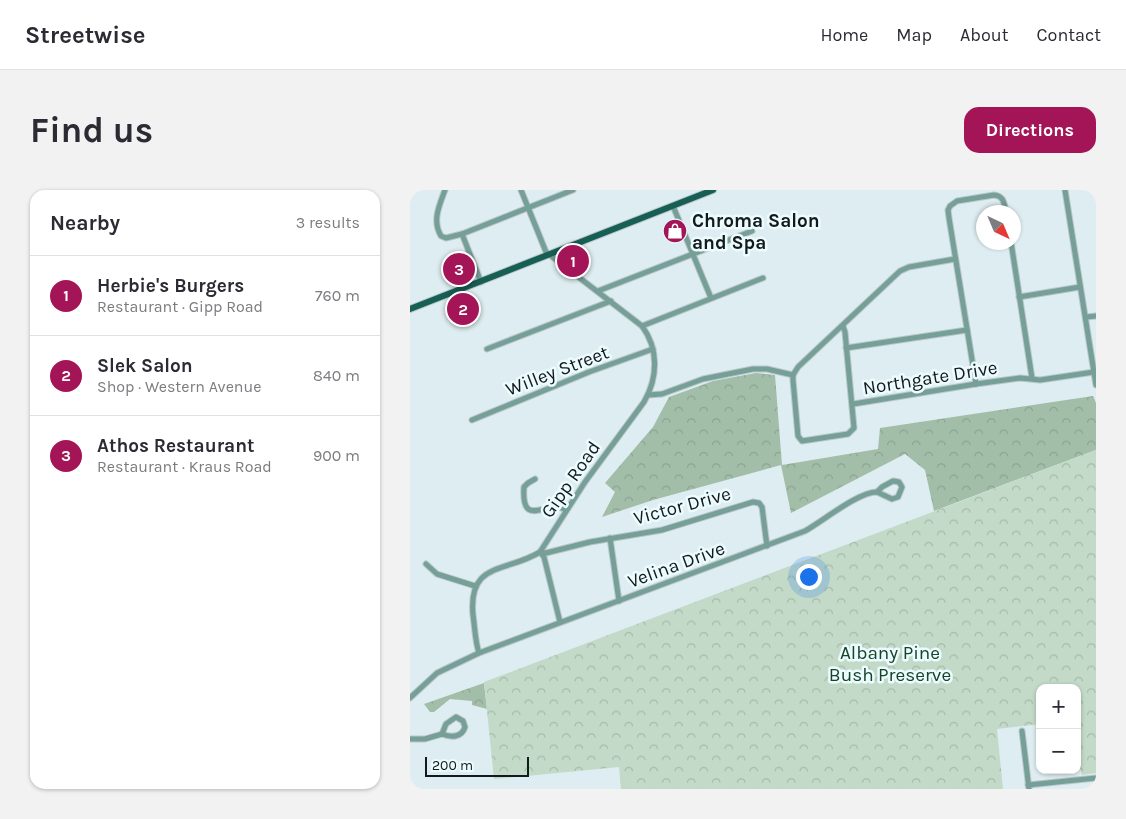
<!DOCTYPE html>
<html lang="en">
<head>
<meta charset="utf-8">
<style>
	:root { --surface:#fff; --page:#f2f2f3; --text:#2b2b33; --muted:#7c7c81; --line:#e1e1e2; --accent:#a41558 }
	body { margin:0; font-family:Karla,sans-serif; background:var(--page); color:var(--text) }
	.controls { position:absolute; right:15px; bottom:15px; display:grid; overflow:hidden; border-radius:10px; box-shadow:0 1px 4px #0004 }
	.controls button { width:45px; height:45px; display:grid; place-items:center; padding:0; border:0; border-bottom:1px solid var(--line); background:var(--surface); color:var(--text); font:25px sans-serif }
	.compass { position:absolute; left:566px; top:15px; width:45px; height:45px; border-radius:50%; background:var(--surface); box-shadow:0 1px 4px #0004; rotate:136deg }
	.scale { position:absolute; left:15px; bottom:12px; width:104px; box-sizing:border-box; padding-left:5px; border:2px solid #141a1b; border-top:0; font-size:14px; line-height:18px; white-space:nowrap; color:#141a1b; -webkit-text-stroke:4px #ebfbfe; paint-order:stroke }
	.you { position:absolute; left:398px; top:386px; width:18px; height:18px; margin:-12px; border:4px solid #fff; border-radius:50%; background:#1a73e8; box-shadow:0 0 0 8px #1a73e833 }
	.badge { display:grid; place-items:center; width:32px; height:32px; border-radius:50%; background:var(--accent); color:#fff; font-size:16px; font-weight:700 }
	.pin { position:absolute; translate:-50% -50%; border:2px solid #fff; box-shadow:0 1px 5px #0006 }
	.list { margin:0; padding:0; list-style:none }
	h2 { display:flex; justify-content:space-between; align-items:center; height:65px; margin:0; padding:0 20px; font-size:21px }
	h2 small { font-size:16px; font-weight:400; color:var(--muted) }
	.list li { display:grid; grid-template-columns:32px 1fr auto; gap:15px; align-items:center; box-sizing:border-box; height:80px; padding:0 20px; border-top:1px solid var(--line) }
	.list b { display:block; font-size:19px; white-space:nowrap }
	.list p { margin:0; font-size:16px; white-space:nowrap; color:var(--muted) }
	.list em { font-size:16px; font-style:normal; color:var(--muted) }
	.map { position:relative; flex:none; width:686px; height:599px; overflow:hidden; border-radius:15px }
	header { display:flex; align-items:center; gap:30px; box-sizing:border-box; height:70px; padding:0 25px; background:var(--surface); border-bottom:1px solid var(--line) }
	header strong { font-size:24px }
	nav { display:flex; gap:28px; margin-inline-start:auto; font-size:18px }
	.intro { display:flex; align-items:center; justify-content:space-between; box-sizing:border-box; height:120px; padding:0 30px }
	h1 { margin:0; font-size:35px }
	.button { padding:12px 22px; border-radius:15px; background:var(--accent); color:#fff; font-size:18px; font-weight:700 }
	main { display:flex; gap:30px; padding:0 30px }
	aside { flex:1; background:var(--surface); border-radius:15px; box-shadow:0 1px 4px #0004 }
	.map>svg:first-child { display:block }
</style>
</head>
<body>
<header>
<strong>Streetwise</strong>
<nav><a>Home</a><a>Map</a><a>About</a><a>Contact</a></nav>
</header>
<div class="intro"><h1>Find us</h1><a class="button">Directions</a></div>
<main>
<aside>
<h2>Nearby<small>3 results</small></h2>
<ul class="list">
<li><span class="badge">1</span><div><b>Herbie's Burgers</b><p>Restaurant · Gipp Road</p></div><em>760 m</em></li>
<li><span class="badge">2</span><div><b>Slek Salon</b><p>Shop · Western Avenue</p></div><em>840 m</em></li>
<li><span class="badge">3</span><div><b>Athos Restaurant</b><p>Restaurant · Kraus Road</p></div><em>900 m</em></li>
</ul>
</aside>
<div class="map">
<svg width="686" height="599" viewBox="0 0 686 599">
	<defs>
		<pattern id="forest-crowns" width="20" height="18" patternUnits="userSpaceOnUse" patternTransform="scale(1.25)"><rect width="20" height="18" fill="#a2bea9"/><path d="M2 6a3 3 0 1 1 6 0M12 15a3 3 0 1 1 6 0" fill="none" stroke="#8ba391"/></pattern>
		<pattern id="park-crowns" width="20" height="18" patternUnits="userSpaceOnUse" patternTransform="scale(1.25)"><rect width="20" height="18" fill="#c3dac8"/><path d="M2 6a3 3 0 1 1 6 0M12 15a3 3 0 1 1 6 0" fill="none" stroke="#a7baab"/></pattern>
	</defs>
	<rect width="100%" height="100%" fill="#deedf1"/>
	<!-- forest -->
	<g fill="url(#forest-crowns)">
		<path d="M346,183l19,2 7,90 96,-16 2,-21 213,-32 3,7v47l-162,61 -9,-41 -20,-16 -114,59 -10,-48 -128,35 -51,17 13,-25 -10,-9 48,-56 16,-30 44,-16z"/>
		<path d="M74,493l3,26 -15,-4v-4l-22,-2 -16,13h-4l-6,-8z"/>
	</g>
	<!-- park -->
	<path fill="url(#park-crowns)" d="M686,260v323l-14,2 -5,-17v-70h-37v36l-43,5 6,60h-382l-2,-22 -125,12 -10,-97z"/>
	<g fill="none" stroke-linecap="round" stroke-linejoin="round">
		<!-- minor casing -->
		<g stroke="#bac7ca" stroke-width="7">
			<g id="minor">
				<path d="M35,0c-6,16 -13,31 -4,46l5,2 16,-4 111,-44"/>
				<path d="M655,0l31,195"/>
				<path d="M263,16l38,92"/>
				<path d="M52,44l19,48"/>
				<path d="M601,52l21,136"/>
				<path d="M188,101l154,-60"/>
				<path d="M609,107l61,-10"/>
				<path d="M676,127l10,-1"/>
				<path d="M232,136l121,-48"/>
				<path d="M433,136l2,6 9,96 -6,6 -46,7 -4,-5 -5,-56v-5l5,-8 102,-96 9,-4 46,-8"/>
				<path d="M436,158l121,-18"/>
				<path d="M77,159l124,-48"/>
				<path d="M566,194l-27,-166 -1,-8 2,-4 7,-5 37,-6c10,1 10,8 12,17"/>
				<path d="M238,205l14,-1 41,-15 50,-10h14l26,6"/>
				<path d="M443,214l123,-20 44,-6 20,2 54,-8"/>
				<path d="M62,230l117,-48 64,-23"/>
				<path d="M125,289l-7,4 -4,4c-3,44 24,11 42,23"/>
				<path d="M483,291l6,1 3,5 -4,10 -6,2 -15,-7 5,-5z"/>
				<path d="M200,348l9,63"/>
				<path d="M130,362l6,1 44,-11 72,-12 91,-28 6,1 3,4 5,39"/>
				<path d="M130,362l4,5 16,65"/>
				<path d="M16,374l11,10 38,12"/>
				<path d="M69,463c-4,-12 -4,-25 -6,-38 -5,-54 33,-42 67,-63l45,-70 59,-80c14,-24 15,-53 -2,-76l-96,-74 -25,-62"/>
				<path d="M0,508l27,-25 42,-20 326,-122c18,-10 53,-39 72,-39"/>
				<path d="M46,527l7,4 2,6c-3,10 -13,11 -23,7l4,-10z"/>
				<path d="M612,541l7,58"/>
				<path d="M0,549h15l17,-5"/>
				<path d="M618,595l68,-7"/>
			</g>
		</g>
		<!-- major casing -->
		<g stroke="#bac7ca" stroke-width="8">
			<path id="major" d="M0,119l303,-119"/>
		</g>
		<!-- minor -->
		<use href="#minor" stroke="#769f98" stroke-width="5"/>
		<!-- major -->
		<use href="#major" stroke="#175e55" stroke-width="6"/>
	</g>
	<!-- icons -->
	<defs>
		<g id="shop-disc" transform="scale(1.25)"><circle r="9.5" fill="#a41558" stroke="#ebfbfe"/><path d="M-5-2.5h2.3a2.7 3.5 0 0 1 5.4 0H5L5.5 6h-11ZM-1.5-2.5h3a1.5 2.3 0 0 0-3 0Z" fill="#fff"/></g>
	</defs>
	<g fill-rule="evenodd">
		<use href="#shop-disc" x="265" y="41"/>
	</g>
	<g text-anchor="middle" stroke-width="5" stroke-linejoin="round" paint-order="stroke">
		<!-- poi labels -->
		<g font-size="19" font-weight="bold" fill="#141a1b" stroke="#ebfbfe" text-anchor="start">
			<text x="282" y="37">Chroma Salon<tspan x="282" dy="22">and Spa</tspan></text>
		</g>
		<!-- street labels -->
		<g font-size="19" fill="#141a1b" stroke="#ebfbfe">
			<text transform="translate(147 180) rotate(-21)" y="7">Willey Street</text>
			<text transform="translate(520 187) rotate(-9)" y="7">Northgate Drive</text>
			<text transform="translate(160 289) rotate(-55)" y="7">Gipp Road</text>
			<text transform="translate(272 315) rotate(-15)" y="7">Victor Drive</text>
			<text transform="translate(266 374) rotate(-20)" y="7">Velina Drive</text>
		</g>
		<!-- park labels -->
		<g font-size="19" fill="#164427" stroke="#ebfbfe">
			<text x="480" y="469">Albany Pine<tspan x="480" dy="22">Bush Preserve</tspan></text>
		</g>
	</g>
</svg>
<div class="controls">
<button>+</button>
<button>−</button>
</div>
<svg class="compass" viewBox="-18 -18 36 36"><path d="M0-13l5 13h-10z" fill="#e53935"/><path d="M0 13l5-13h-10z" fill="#7c7c81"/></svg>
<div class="scale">200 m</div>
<div class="you"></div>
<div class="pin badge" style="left:163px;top:71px">1</div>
<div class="pin badge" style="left:53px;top:119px">2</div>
<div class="pin badge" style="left:49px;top:79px">3</div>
</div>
</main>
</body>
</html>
